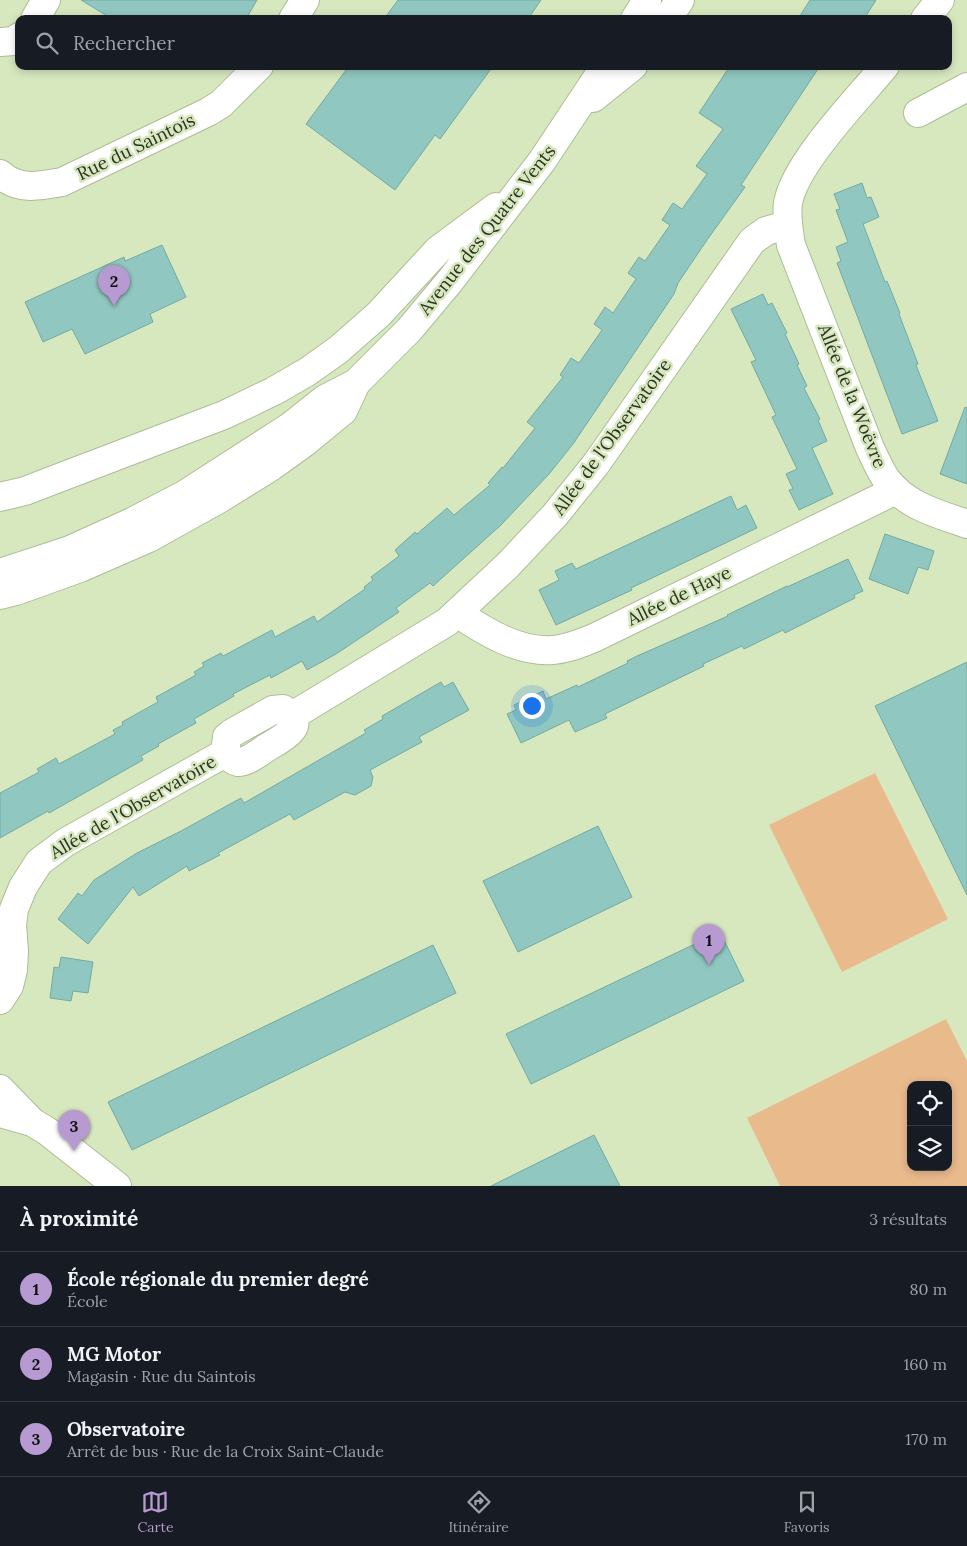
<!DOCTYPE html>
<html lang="fr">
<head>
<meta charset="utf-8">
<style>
	:root { --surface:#171b24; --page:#20242c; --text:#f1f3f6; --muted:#9ea1a6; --line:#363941; --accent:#b69ad1 }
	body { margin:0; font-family:Lora,serif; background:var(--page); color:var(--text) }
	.controls { position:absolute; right:15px; bottom:15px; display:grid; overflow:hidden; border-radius:10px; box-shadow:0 2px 8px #0003 }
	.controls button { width:45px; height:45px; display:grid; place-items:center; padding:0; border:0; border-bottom:1px solid var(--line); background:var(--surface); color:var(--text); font:25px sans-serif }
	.you { position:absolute; left:531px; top:705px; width:18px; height:18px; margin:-12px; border:4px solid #fff; border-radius:50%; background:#1a73e8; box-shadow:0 0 0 8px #1a73e833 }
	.badge { display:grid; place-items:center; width:32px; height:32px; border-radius:50%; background:var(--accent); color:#111; font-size:16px; font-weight:700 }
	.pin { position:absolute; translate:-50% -41px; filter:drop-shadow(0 1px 2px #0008) }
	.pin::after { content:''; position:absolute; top:26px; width:18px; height:15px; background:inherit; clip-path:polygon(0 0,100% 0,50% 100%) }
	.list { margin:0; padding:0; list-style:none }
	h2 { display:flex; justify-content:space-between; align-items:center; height:65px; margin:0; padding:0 20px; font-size:21px }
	h2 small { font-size:16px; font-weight:400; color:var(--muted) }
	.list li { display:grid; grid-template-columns:32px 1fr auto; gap:15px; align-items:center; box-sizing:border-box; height:75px; padding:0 20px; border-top:1px solid var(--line) }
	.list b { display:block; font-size:19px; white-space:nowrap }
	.list p { margin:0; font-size:16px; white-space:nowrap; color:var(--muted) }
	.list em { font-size:16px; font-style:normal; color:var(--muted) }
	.icon { flex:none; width:28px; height:28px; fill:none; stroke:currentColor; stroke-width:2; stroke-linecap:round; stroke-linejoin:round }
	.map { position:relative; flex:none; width:967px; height:1186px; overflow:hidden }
	.search { position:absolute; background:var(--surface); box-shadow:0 2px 8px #0003; left:15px; right:15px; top:15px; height:55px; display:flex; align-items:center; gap:12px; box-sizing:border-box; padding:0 18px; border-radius:10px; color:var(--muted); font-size:19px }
	.sheet { height:290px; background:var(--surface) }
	nav { display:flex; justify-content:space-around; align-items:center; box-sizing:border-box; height:70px; border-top:1px solid var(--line); background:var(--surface); font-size:14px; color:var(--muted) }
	nav a { display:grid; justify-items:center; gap:2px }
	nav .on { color:var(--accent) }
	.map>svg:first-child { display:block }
</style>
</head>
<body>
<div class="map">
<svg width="967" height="1186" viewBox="0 0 967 1186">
	<rect width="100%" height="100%" fill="#d7e8bf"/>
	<!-- green -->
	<g fill="#e9ba8c" fill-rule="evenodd">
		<path d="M875,773l73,146 -106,53 -73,-147z"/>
		<path d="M946,1019l21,42v125h-187l-33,-68zM911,1085h37v82h-37z"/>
	</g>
	<!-- building -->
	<g fill="#90c7c0" stroke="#74aaa3">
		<path d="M81,0h176l-11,19h-134z"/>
		<path d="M398,0h143l-13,19h-144z"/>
		<path d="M810,0h66l-12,19h-66z"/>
		<path d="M349,66h144l-53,73 -5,-4 -40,55 -89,-66z"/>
		<path d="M730,66h90l-79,119 4,2 -38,53 -29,43 -4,11 -101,150 -24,30 -48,51 -68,61 -3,-3 -34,25 3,4 -63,42 -29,16 -5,-9 -31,17 -1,-3 -37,19 1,2 -40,23 2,4 -38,21 1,2 -18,10 2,4 -94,53 -1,-2 -48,27v-45l39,-21 -2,-3 19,-11 3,6 56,-30 -2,-4 10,-5 -1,-3 36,-20 -2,-5 40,-22 -2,-3 10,-6 -2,-3 19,-10 2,3 49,-26 3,7 39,-21 3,6 48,-33 -1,-2 9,-7 -2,-3 28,-21 -4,-6 20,-18 2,2 30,-26 7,7 36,-30 -2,-2 14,-16 1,1 32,-40 -8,-6 36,-45 -3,-2 11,-17 8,5 23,-33 -8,-6 11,-17 8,6 23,-34 -8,-6 11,-16 6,4 25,-36 -8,-5 11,-17 9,6 25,-35 -11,-8 27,-37 -24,-16z"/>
		<path d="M862,183l5,15 4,-1 8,20 -16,7 22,58 2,-1 13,32 -1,1 19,50 -2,1 22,56 -36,13 -65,-171 4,-2 -5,-14 12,-5 -12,-32 4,-1 -6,-15z"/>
		<path d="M162,245l24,52 -36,17 3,8 -68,32 -13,-25 -29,13 -18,-40 99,-45 1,4z"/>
		<path d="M763,294l5,11 4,-2 15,30 -2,1 14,30 -2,1 10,21 -3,2 16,31 -2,1 9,21 -15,7 21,46 -34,16 -10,-20 4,-1 -7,-15 11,-5 -25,-52 4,-2 -25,-53 5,-2 -25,-51z"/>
		<path d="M965,407l2,1v76l-27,-10z"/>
		<path d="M731,496l6,14 9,-5 11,23 -126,60 1,2 -76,35 -17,-35 20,-10 -4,-9 17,-8 4,6z"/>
		<path d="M885,534l49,17 -6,19 -10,-3 -10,27 -39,-15z"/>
		<path d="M848,559l15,32 -9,4 1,3 -70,35 -2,-3 -39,19 -2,-3 -39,18 1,2 -99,48 2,4 -32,14 -6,-12 -48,23 -14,-29 9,-4 -2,-5 29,-14 3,8 31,-14 1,2 50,-24 -1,-2 10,-5 91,-40 -1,-1 60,-29v1z"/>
		<path d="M967,662v233l-92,-189z"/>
		<path d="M441,682l3,5 9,-5 16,28 -50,27 3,5 -52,28 3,7 -2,9 -16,9 -10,-3 -51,28 -4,-6 -72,39 2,2 -31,16 -2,-5 -48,30 -6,-9 -45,57 -30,-25 20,-26 4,3 12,-16 43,-27 44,-22 60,-33 3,5 122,-70 -2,-3 19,-11 -1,-3z"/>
		<path d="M598,826l34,71 -114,55 -35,-71z"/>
		<path d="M720,932l24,49 -213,103 -25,-50z"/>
		<path d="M433,945l23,48 -324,157 -24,-48z"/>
		<path d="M61,957l32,5 -5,31 -15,-2 -2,10 -21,-3 4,-31 5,1z"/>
		<path d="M594,1135l26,51h-129z"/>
	</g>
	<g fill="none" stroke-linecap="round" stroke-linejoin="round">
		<!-- minor casing -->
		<g stroke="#adbd95" stroke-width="30">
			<g id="minor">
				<path d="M35,19l11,-19"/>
				<path d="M293,19l12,-19"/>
				<path d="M925,19l15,-19"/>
				<path d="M0,42l14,-1 5,-4"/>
				<path d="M885,66c-27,33 -90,97 -97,137 -2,14 1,29 3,42l79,203c5,11 10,22 16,31 20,27 52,35 81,45"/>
				<path d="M918,113l49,-26"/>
				<path d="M0,174c18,17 40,12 62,8l146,-70 13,-8 38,-38"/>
				<path d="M457,613c27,18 62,40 96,37 15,-1 28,-7 41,-12l302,-148"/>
				<path d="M283,709c28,16 -2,30 -17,39 -7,5 -19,14 -28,14 -5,-1 -9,-5 -13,-9l2,-16 5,-4 41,-23z"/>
				<path d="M292,716l155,-94 61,-57 47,-50 41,-51 156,-223 14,-10 21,-6"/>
				<path d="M0,1000l9,-14 4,-16 1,-19 -2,-26 2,-16 9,-22 16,-25 27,-20 159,-89"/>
				<path d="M0,1089l31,32"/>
				<path d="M0,1113l32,9 15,9 70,55"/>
			</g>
		</g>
		<!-- major casing -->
		<g stroke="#adbd95" stroke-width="30">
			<g id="major">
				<path d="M635,19l12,-19"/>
				<path d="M667,19l13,-19"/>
				<path d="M593,98l40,-32"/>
				<path d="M0,497l25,-6 39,-15 160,-61 50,-24 33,-19 31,-22 41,-36 59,-64 58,-43"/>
				<path d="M0,573l70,-23 62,-28 52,-27 107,-69 34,-27 31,-16 53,-53 41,-49 92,-120 63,-95"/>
				<path d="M0,595l16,-4 64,-23 69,-30 70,-39 53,-33 32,-23 39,-32 13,-28"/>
			</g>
		</g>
		<!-- minor -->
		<use href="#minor" stroke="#fff" stroke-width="28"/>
		<!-- major -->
		<use href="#major" stroke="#fff" stroke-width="28"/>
	</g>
	<g text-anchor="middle" stroke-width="5" stroke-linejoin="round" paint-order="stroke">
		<!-- street labels -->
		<g font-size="18" fill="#2e3424" stroke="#d7e8bf">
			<text transform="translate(136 147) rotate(-26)" y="6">Rue du Saintois</text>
			<text transform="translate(487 230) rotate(-52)" y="6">Avenue des Quatre Vents</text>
			<text transform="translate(852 396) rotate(68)" y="6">Allée de la Woëvre</text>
			<text transform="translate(612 437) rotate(-54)" y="6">Allée de l'Observatoire</text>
			<text transform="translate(679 596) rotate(-26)" y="6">Allée de Haye</text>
			<text transform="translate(133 807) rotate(-30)" y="6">Allée de l'Observatoire</text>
		</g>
	</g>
</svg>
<div class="controls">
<button><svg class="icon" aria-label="locate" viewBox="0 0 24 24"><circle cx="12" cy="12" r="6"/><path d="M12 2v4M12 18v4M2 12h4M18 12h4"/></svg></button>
<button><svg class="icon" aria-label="layers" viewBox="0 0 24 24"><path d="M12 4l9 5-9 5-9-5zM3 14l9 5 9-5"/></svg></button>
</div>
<div class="you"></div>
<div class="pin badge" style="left:709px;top:965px">1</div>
<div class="pin badge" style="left:114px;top:306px">2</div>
<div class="pin badge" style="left:74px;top:1151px">3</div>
<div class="search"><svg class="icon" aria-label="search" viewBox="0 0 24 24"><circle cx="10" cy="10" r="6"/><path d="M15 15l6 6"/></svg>Rechercher</div>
</div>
<section class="sheet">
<h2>À proximité<small>3 résultats</small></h2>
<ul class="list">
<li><span class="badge">1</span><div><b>École régionale du premier degré</b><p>École</p></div><em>80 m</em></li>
<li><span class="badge">2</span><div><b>MG Motor</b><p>Magasin · Rue du Saintois</p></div><em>160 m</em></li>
<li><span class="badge">3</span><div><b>Observatoire</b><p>Arrêt de bus · Rue de la Croix Saint-Claude</p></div><em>170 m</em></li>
</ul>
</section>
<nav>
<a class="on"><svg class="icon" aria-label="map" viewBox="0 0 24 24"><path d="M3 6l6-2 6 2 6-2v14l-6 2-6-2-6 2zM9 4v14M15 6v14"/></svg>Carte</a>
<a><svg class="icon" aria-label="directions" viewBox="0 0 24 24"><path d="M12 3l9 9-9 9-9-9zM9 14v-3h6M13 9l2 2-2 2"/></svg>Itinéraire</a>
<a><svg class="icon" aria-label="saved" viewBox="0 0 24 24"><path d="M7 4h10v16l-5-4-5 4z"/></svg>Favoris</a>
</nav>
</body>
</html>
